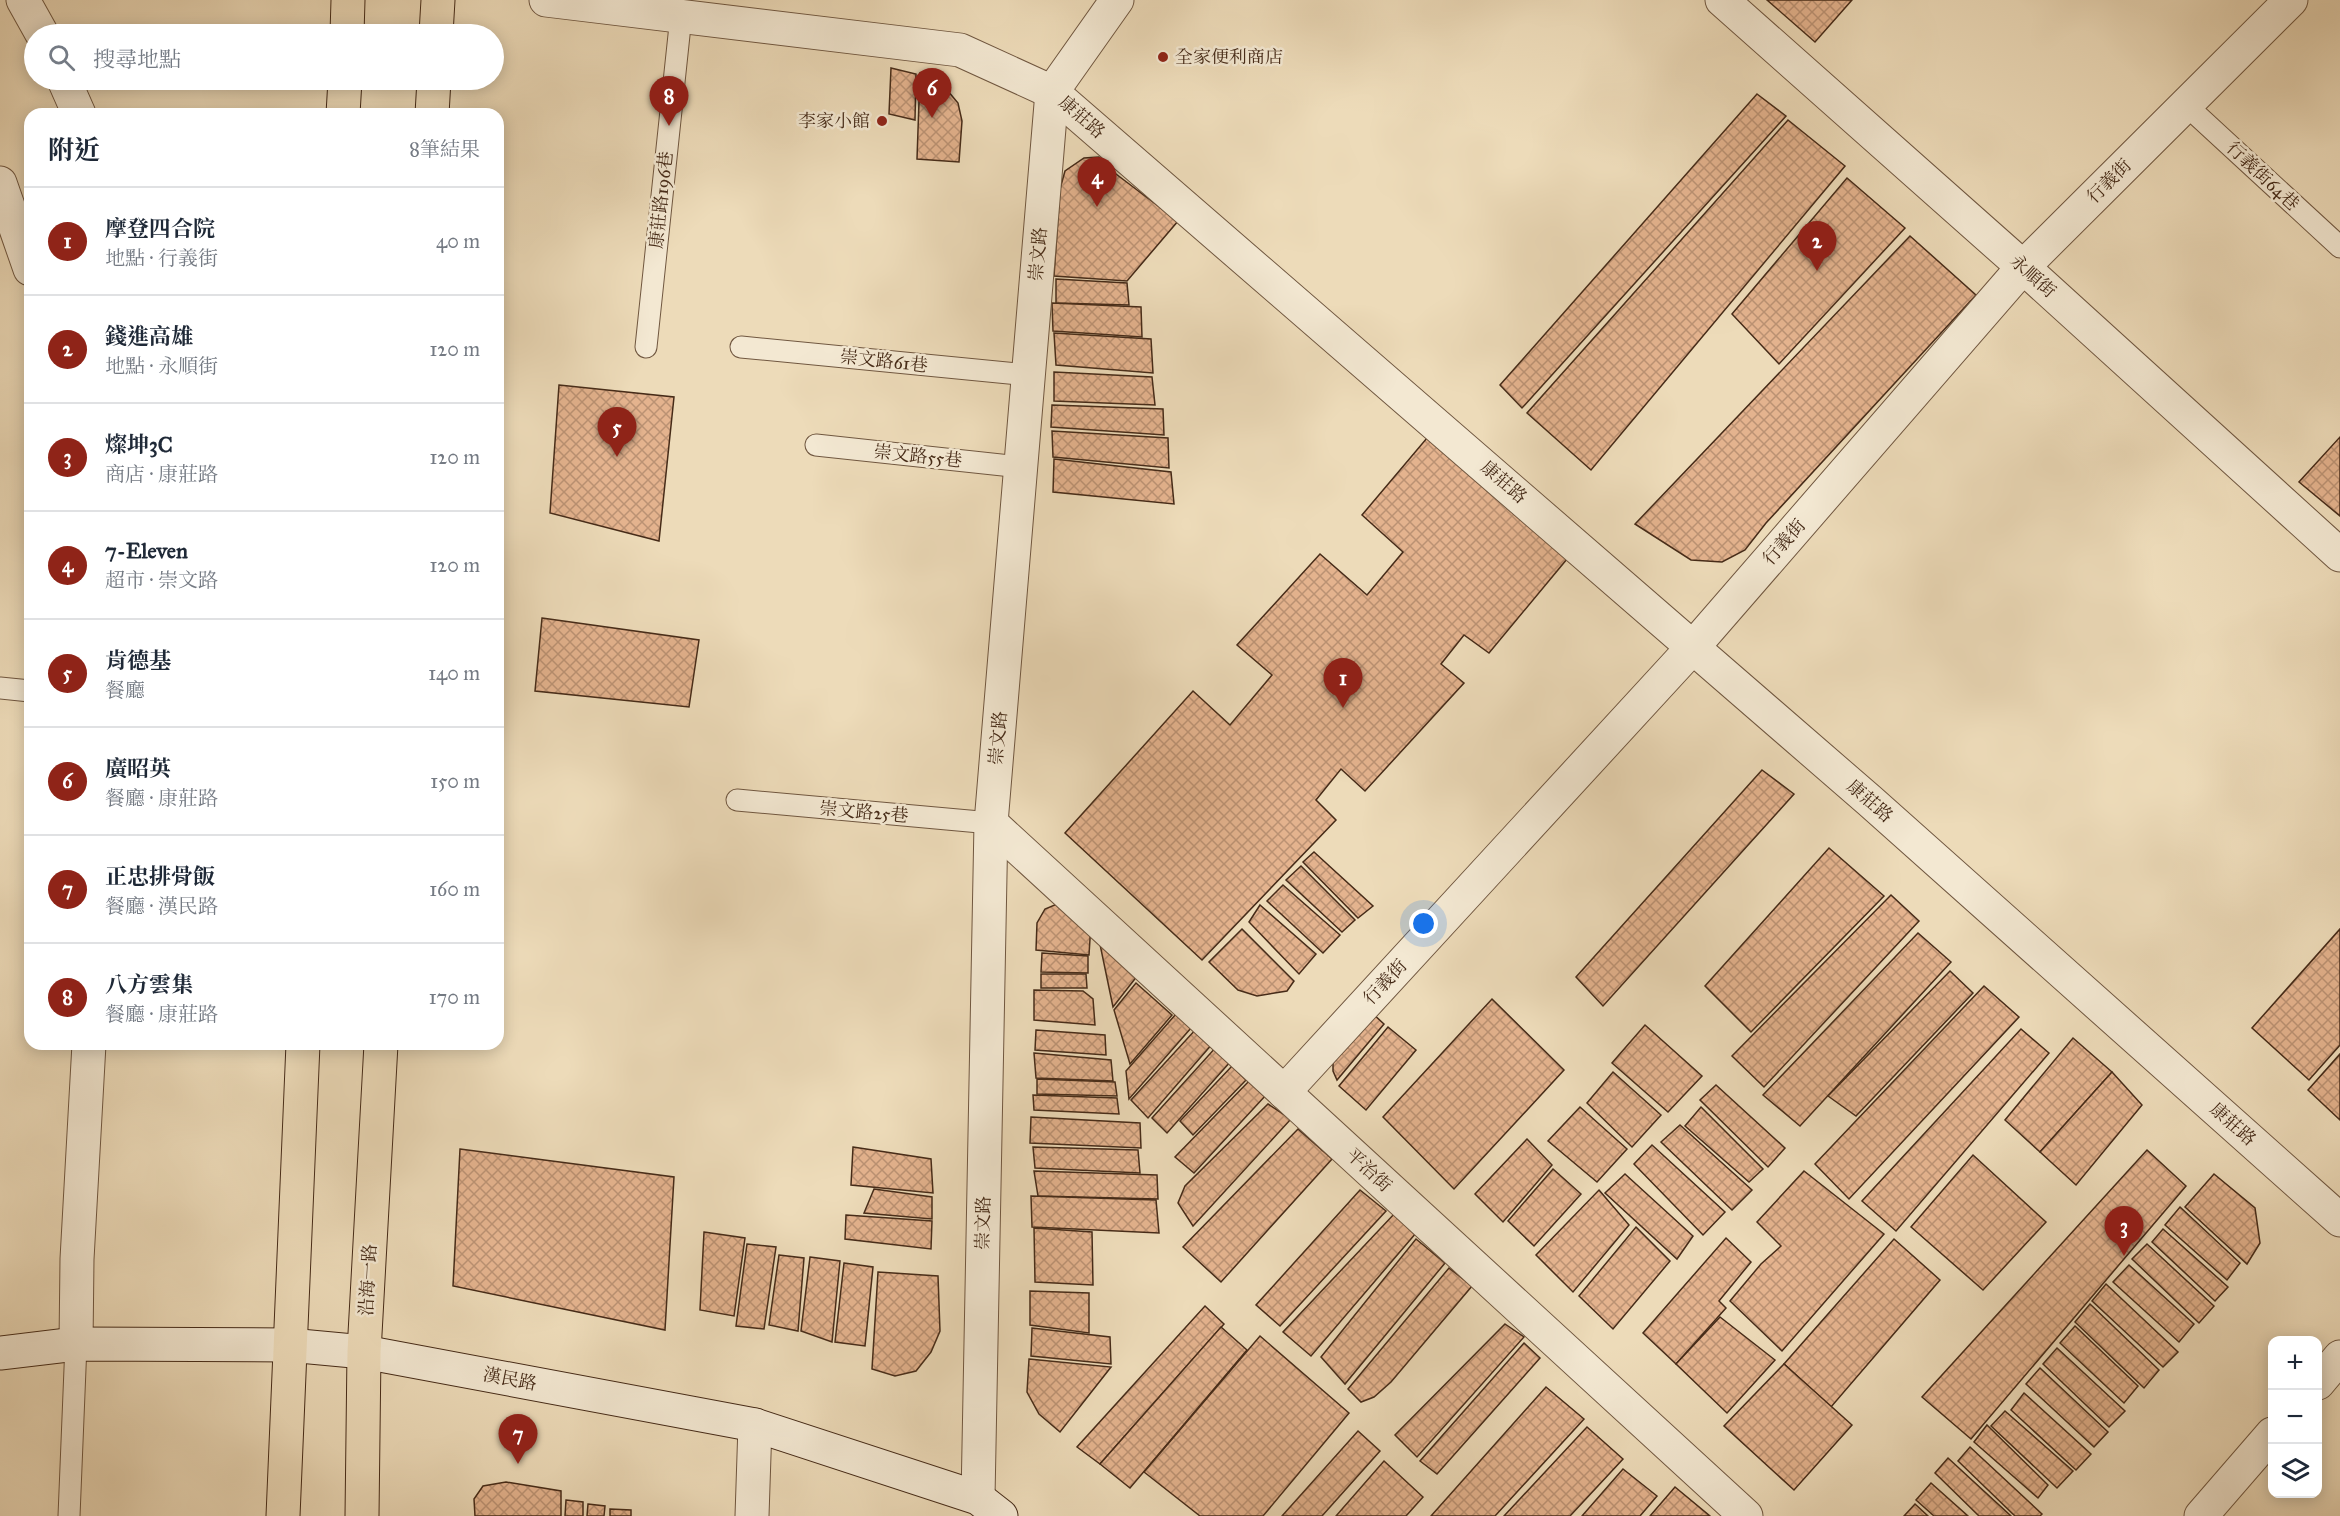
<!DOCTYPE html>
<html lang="zh-TW">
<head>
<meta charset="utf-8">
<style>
	:root { --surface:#fff; --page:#f6f6f7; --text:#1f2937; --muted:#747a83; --line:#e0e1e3; --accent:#8f2418 }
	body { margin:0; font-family:"IM FELL Great Primer","Noto Serif TC",serif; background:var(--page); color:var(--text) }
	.controls { position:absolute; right:18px; bottom:18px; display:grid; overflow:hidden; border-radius:12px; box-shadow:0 3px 15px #0003 }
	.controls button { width:54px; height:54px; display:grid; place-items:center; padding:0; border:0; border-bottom:2px solid var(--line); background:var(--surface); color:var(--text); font:30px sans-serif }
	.you { position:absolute; left:1424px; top:924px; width:21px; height:21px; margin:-15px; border:4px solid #fff; border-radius:50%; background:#1a73e8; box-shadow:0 0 0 9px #1a73e833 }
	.badge { display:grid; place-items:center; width:39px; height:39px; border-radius:50%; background:var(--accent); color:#fff; font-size:20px; font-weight:700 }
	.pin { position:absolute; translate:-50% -50px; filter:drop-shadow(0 2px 3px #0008) }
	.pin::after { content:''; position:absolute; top:32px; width:21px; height:18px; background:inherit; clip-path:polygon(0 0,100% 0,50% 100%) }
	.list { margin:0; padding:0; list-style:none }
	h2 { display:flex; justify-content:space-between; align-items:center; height:78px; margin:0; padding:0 24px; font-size:26px }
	h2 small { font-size:20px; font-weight:400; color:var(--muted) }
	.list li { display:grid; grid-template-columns:39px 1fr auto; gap:18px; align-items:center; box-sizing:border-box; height:108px; padding:0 24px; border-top:2px solid var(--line) }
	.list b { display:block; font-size:22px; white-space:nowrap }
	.list p { margin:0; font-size:20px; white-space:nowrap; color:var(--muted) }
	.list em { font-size:20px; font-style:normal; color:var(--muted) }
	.icon { flex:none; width:33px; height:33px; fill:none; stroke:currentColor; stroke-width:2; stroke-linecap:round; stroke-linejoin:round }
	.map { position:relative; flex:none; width:2340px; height:1516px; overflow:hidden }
	.search { position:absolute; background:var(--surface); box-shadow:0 3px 15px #0003; left:24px; top:24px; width:480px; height:66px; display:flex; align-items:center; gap:15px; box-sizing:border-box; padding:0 21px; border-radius:33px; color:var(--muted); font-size:22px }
	.panel { position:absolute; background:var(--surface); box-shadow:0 3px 15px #0003; left:24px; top:108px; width:480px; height:942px; border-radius:18px }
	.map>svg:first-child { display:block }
</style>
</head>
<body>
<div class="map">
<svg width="2340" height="1516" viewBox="0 0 2340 1516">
	<defs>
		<pattern id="building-cross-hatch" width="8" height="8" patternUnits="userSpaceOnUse" patternTransform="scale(1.5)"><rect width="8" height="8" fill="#e4b38e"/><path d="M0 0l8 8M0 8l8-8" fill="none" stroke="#bb9273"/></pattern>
	</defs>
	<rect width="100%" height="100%" fill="#eddbb9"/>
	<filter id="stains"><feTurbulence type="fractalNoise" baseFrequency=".00333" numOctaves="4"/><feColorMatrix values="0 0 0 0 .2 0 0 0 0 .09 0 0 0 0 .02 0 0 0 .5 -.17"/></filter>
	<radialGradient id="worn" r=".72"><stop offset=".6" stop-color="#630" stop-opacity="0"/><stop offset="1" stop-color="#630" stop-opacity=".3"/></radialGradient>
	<!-- building -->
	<g fill="url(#building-cross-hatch)" stroke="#462b18" stroke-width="1.5">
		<path d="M1767,0h85l-37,42z"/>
		<path d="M891,68l25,6 -1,46 -26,-6z"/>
		<path d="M920,73l17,5 21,25 4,18 -3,41 -42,-3z"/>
		<path d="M1757,94l29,22 -264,292 -22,-23z"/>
		<path d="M1788,120l57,46 -254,304 -64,-57z"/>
		<path d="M1099,157l17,17 62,47 -51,60 -73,-5 6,-87 5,-18 19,-13z"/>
		<path d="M1847,178l58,50 -126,136 -47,-50z"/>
		<path d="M1910,236l66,59 -210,228 -21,27 -23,12 -31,-2 -56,-36z"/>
		<path d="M1056,279l71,4 2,22 -73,-2z"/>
		<path d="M1052,303l89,4 1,30 -89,-6z"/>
		<path d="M1054,333l97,6 2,34 -97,-8z"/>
		<path d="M1054,372l98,5 3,28 -101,-4z"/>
		<path d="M559,385l115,12 -15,144 -109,-28z"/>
		<path d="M1052,405l111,4 1,26 -113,-8z"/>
		<path d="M1052,431l116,7 1,30 -116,-11z"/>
		<path d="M2340,437v79l-41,-34z"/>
		<path d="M1427,438l140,121 -78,94 -25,-18 -23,29 23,19 -99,108 -24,-22 -25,31 20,20 -134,140 -137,-127 128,-142 37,34 42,-50 -35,-30 83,-91 47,41 36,-43 -41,-37z"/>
		<path d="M1054,459l117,13 3,32 -121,-12z"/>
		<path d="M542,618l157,22 -10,67 -154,-16z"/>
		<path d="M1762,770l32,24 -191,212 -27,-29z"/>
		<path d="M1829,848l55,48 -133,136 -46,-46z"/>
		<path d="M1314,852l59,54 -15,12 -55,-56z"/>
		<path d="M1301,866l54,54 -13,12 -56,-52z"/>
		<path d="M1283,885l57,50 -17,18 -56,-52z"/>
		<path d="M1891,895l28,26 -155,166 -32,-31z"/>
		<path d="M1057,904l34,19 -2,32 -53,-5 1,-27 8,-14z"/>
		<path d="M1260,905l56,49 -17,20 -50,-52z"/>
		<path d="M1242,929l52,52 -7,10 -30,5 -19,-6 -29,-28z"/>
		<path d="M2340,929v116l-31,35 -57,-52z"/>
		<path d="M1097,930l44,41 -28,36z"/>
		<path d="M1918,933l33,29 -151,164 -37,-31z"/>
		<path d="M1042,953l46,3v17l-47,-1z"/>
		<path d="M1950,971l23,22 -117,123 -28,-20z"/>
		<path d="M1041,974h45l1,14h-46z"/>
		<path d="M1136,983l36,32 -42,49 -16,-54z"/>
		<path d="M1984,986l35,31 -170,182 -34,-35z"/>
		<path d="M1034,990l49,1 10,8 2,26 -61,-5z"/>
		<path d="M1492,999l72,71 -110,119 -71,-72z"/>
		<path d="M1372,1013l12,11 -47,56 -4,-9v-13z"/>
		<path d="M1176,1014l15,14 -62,71 -3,-28z"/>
		<path d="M1645,1025l57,51 -34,36 -56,-49z"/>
		<path d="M1388,1027l28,23 -50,60 -27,-24z"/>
		<path d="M1197,1028l16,15 -65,75 -17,-18z"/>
		<path d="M2021,1029l28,24 -153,178 -34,-30z"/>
		<path d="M1036,1030l69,5 1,20 -71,-5z"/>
		<path d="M2073,1038l39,34 -72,80 -35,-32z"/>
		<path d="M1217,1046l14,15 -64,72 -15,-15z"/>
		<path d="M1034,1053l77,7 2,21 -77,-3z"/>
		<path d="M2340,1054v66l-32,-30z"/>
		<path d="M1232,1066l14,14 -53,55 -13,-14z"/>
		<path d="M1613,1072l48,43 -29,32 -45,-44z"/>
		<path d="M2112,1072l30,33 -66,80 -36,-33z"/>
		<path d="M1037,1079l78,3 2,14 -80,-2z"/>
		<path d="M1251,1079l15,16 -72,78 -19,-16z"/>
		<path d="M1716,1085l69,63 -17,19 -68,-67z"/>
		<path d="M1033,1095l84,3 2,16 -85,-4z"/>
		<path d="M1268,1104l23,15 -98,107 -15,-23 7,-17z"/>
		<path d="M1580,1107l47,42 -30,33 -49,-41z"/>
		<path d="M1701,1107l62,62 -14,13 -64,-56z"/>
		<path d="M1031,1117l109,6 1,25 -111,-5z"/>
		<path d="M1680,1125l72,65 -20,20 -71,-68z"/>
		<path d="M1298,1129l34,30 -111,123 -38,-35z"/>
		<path d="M1527,1139l25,26 -49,57 -28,-28z"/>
		<path d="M1652,1145l73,67 -22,23 -69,-71z"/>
		<path d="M853,1147l78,12 2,34 -82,-8z"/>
		<path d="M1033,1147l105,3 2,23 -105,-5z"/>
		<path d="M460,1149l214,28 -9,153 -212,-44z"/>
		<path d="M2147,1150l39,36 -215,253 -49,-42z"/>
		<path d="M1973,1155l73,67 -63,68 -72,-63z"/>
		<path d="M1553,1169l28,25 -47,52 -26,-25z"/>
		<path d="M1034,1171l123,4 1,24 -120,-3z"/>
		<path d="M1804,1171l80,63 -102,117 -52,-50 31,-37 20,-18 -24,-24z"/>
		<path d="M1625,1174l68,62 -16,23 -72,-66z"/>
		<path d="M2214,1174l41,34 5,35 -13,21 -62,-57z"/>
		<path d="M874,1189l58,8v22l-68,-6z"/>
		<path d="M1360,1190l26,21 -106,115 -24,-21z"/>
		<path d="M1599,1190l30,35 -56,67 -37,-37z"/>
		<path d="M1031,1196l125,4 3,33 -127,-6z"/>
		<path d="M2180,1207l60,56 -13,17 -62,-55z"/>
		<path d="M1395,1213l21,20 -105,123 -28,-24z"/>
		<path d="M846,1215l86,6 -1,28 -86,-10z"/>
		<path d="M1636,1227l34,34 -57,68 -34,-33z"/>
		<path d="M1034,1228l58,4 1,53 -58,-3z"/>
		<path d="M2163,1229l65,58 -13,14 -63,-59z"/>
		<path d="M704,1232l41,6 -11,78 -34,-6z"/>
		<path d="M1726,1238l25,24 -32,39 7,7 -50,56 -33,-31z"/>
		<path d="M1416,1239l29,24 -100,121 -24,-27z"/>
		<path d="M1894,1239l46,41 -109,127 -47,-43z"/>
		<path d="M747,1244l29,3 -12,82 -28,-3z"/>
		<path d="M2147,1244l67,62 -15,17 -67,-64z"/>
		<path d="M779,1255l25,3 -6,73 -29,-6z"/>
		<path d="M810,1257l30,4 -8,81 -31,-11z"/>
		<path d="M844,1263l29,4 -8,79 -30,-4z"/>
		<path d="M2129,1265l65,59 -15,18 -66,-60z"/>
		<path d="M1449,1268l23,18 -81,96 -17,15 -13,5 -13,-13z"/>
		<path d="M878,1272l60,4 2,55 -9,21 -15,19 -21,5 -23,-7z"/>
		<path d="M2106,1284l72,68 -15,15 -71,-66z"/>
		<path d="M1030,1291l59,2v40l-59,-8z"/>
		<path d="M2090,1304l69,66 -15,18 -69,-66z"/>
		<path d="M1205,1306l19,18 -124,140 -23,-17z"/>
		<path d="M1720,1317l55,43 -48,53 -51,-49z"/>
		<path d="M1505,1324l19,13 -107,120 -22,-22z"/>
		<path d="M2075,1326l63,60 -14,17 -64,-60z"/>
		<path d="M1221,1327l26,23 -117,138 -30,-24z"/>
		<path d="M1032,1328l78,9 1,27 -80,-8z"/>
		<path d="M1260,1336l89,77 -86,103h-63l-56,-44z"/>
		<path d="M1524,1343l16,15 -103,116 -17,-13z"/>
		<path d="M2057,1348l68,63 -16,16 -66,-63z"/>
		<path d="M1029,1359l82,8 -51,65 -21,-18 -12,-22z"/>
		<path d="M1784,1364l68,61 -58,65 -70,-64z"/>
		<path d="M2040,1368l68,64 -14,15 -68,-63z"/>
		<path d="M1546,1387l38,32 -89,97h-64z"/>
		<path d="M2024,1393l67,61 -15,16 -65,-60z"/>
		<path d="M2005,1411l68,60 -16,17 -66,-62z"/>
		<path d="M1987,1425l61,60 -10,13 -64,-56z"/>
		<path d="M1587,1427l36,32 -53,57h-66z"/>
		<path d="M1358,1431l22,20 -58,65h-40z"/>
		<path d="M1970,1447l72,67 -2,2h-25l-57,-55z"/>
		<path d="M1948,1458l63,58h-32l-44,-43z"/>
		<path d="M1384,1461l39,36 -17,19h-70z"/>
		<path d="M1623,1469l34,27 -17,20h-58z"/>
		<path d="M506,1482l55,9v25h-86l-1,-17 9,-13z"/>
		<path d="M1931,1483l37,33h-34l-18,-16z"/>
		<path d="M1675,1487l35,29h-60z"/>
		<path d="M566,1500l17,2v14h-18z"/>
		<path d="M588,1504l17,2 -1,10h-17z"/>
		<path d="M1915,1504l13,12h-24z"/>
		<path d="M610,1509l21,1v6h-21z"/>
	</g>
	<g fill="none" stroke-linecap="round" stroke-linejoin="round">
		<!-- lane casing -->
		<g stroke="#705740" stroke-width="23">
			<g id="lane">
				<path d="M2186,105l154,142"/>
				<path d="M646,347l35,-331"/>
				<path d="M741,347l287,28"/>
				<path d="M816,445l204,22"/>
				<path d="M0,688l30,3"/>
				<path d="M737,800l254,23"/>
				<path d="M69,1516l7,-172"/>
			</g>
		</g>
		<!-- street casing -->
		<g stroke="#705740" stroke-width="35">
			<g id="street">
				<path d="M23,0l19,34"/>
				<path d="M546,0l414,50 92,42 818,709 470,419"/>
				<path d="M1722,0l301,267 317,288"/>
				<path d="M64,80l15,34"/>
				<path d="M0,183l30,86"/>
				<path d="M991,823l755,693"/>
				<path d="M1284,1092l410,-446 329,-379 268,-267"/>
				<path d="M76,1344l1,-85 12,-215"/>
				<path d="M2318,1383l22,-26"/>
				<path d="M978,1498l13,-675 61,-731 65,-92"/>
				<path d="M752,1516l3,-91"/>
				<path d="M2201,1516l71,-82"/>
			</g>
		</g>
		<!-- secondary casing -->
		<g stroke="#462b18" stroke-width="35">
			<path id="secondary" d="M0,1353l76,-9 213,1 75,7 391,73 223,73 23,18"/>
		</g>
		<!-- primary casing -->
		<g stroke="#462b18" stroke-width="35">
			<g id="primary">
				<path d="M347,34l1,-34"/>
				<path d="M436,34l2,-34"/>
				<path d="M343,114l2,-34"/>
				<path d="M432,114l2,-34"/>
				<path d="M283,1516l20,-472"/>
				<path d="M362,1516l2,-164 17,-308"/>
			</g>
		</g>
		<!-- lane -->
		<use href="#lane" stroke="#f3e8d2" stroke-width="21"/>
		<!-- street -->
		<use href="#street" stroke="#f3e8d2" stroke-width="33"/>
		<!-- secondary -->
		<use href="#secondary" stroke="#f3e8d2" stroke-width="33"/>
		<!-- primary -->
		<use href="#primary" stroke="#eddbb9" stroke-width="33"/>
	</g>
	<!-- markers -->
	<g fill="#8f2418" stroke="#f3e8d2" stroke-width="2">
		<circle cx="1163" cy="57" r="6"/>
		<circle cx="882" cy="121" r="6"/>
	</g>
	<g text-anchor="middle" stroke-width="5" stroke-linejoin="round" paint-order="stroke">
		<!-- poi labels -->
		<g font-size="18" fill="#462b18" stroke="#f3e8d2" text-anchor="start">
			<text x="1175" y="63">全家便利商店</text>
			<text x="870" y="127" text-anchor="end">李家小館</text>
		</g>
		<!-- street labels -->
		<g font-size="18" fill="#462b18" stroke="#f3e8d2">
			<text transform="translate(1082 117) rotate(41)" y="6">康莊路</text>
			<text transform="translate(2263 176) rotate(43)" y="6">行義街64巷</text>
			<text transform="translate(2109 181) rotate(-45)" y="6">行義街</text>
			<text transform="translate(661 200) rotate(-84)" y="6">康莊路196巷</text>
			<text transform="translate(1038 254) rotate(-85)" y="6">崇文路</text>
			<text transform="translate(2033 276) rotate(42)" y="6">永順街</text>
			<text transform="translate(884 361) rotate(6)" y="6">崇文路61巷</text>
			<text transform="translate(918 456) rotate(6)" y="6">崇文路55巷</text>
			<text transform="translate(1504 482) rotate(41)" y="6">康莊路</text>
			<text transform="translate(1784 542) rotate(-49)" y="6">行義街</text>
			<text transform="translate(998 738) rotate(-85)" y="6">崇文路</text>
			<text transform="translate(1870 801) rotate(41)" y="6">康莊路</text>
			<text transform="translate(864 812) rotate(5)" y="6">崇文路25巷</text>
			<text transform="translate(1385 982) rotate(-47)" y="6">行義街</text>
			<text transform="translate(2233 1124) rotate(42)" y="6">康莊路</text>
			<text transform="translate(1369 1170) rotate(43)" y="6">平治街</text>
			<text transform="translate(983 1223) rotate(-89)" y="6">崇文路</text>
			<text transform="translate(368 1280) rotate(-87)" y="6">沿海一路</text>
			<text transform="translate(510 1379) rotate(11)" y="6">漢民路</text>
		</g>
	</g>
	<rect width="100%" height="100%" filter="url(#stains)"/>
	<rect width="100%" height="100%" fill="url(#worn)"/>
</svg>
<div class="controls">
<button>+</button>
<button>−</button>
<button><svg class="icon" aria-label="layers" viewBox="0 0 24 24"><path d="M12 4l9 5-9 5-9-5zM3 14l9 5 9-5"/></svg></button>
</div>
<div class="you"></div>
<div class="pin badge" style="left:1343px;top:708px">1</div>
<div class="pin badge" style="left:1817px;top:271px">2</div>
<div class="pin badge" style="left:2124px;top:1256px">3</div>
<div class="pin badge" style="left:1097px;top:207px">4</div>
<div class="pin badge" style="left:617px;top:457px">5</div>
<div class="pin badge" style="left:932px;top:118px">6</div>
<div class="pin badge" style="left:518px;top:1464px">7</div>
<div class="pin badge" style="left:669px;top:126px">8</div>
<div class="search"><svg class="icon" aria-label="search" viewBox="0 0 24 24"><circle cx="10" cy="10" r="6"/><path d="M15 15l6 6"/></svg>搜尋地點</div>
<section class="panel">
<h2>附近<small>8筆結果</small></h2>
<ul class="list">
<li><span class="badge">1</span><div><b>摩登四合院</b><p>地點 · 行義街</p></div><em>40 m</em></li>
<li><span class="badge">2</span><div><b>錢進高雄</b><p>地點 · 永順街</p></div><em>120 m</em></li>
<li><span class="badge">3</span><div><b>燦坤3C</b><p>商店 · 康莊路</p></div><em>120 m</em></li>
<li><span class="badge">4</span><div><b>7-Eleven</b><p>超市 · 崇文路</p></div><em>120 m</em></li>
<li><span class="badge">5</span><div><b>肯德基</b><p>餐廳</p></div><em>140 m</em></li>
<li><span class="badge">6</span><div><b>廣昭英</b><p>餐廳 · 康莊路</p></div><em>150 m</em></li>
<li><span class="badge">7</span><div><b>正忠排骨飯</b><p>餐廳 · 漢民路</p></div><em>160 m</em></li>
<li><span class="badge">8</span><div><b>八方雲集</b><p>餐廳 · 康莊路</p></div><em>170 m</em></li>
</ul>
</section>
</div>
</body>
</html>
